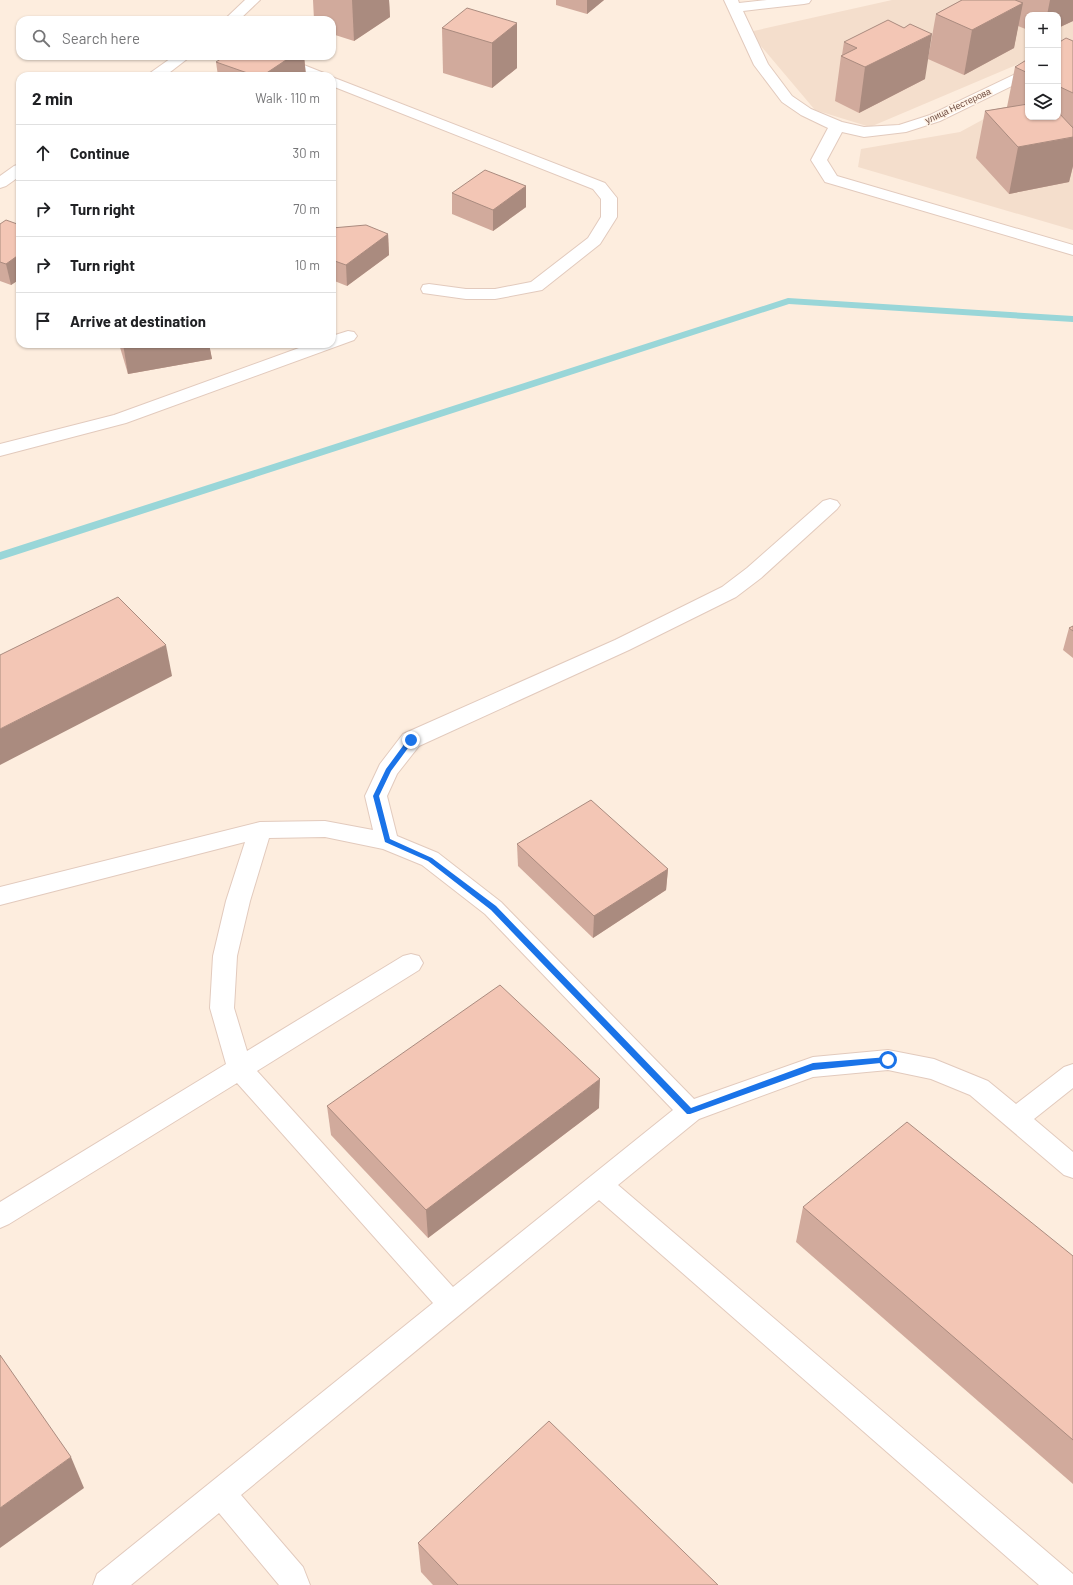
<!DOCTYPE html>
<html lang="en">
<head>
<meta charset="utf-8">
<style>
	:root { --surface:#fff; --page:#f6f6f6; --text:#202124; --muted:#757577; --line:#e0e0e0 }
	body { margin:0; font-family:Barlow,sans-serif; background:var(--page); color:var(--text) }
	.controls { position:absolute; right:12px; top:12px; display:grid; overflow:hidden; border-radius:8px; box-shadow:0 1px 3px #0004 }
	.controls button { width:36px; height:36px; display:grid; place-items:center; padding:0; border:0; border-bottom:1px solid var(--line); background:var(--surface); color:var(--text); font:20px sans-serif }
	.stop { position:absolute; width:12px; height:12px; margin:-9px; border:3px solid #1a73e8; border-radius:50%; background:#fff }
	.stop.end { background:#1a73e8; border-color:#fff; box-shadow:0 1px 4px #0008 }
	.list { margin:0; padding:0; list-style:none }
	h2 { display:flex; justify-content:space-between; align-items:center; height:52px; margin:0; padding:0 16px; font-size:17px }
	h2 small { font-size:13px; font-weight:400; color:var(--muted) }
	.list li { display:grid; grid-template-columns:26px 1fr auto; gap:12px; align-items:center; box-sizing:border-box; height:56px; padding:0 16px; border-top:1px solid var(--line) }
	.list b { display:block; font-size:15px; white-space:nowrap }
	.list em { font-size:13px; font-style:normal; color:var(--muted) }
	.icon { flex:none; width:22px; height:22px; fill:none; stroke:currentColor; stroke-width:2; stroke-linecap:round; stroke-linejoin:round }
	.map { position:relative; flex:none; width:1073px; height:1585px; overflow:hidden }
	.search { position:absolute; background:var(--surface); box-shadow:0 1px 3px #0004; left:16px; top:16px; width:320px; height:44px; display:flex; align-items:center; gap:10px; box-sizing:border-box; padding:0 14px; border-radius:12px; color:var(--muted); font-size:15px }
	.panel { position:absolute; background:var(--surface); box-shadow:0 1px 3px #0004; left:16px; top:72px; width:320px; height:276px; border-radius:12px }
	.map>svg:first-child { display:block }
</style>
</head>
<body>
<div class="map">
<svg width="1073" height="1585" viewBox="0 0 1073 1585">
	<rect width="100%" height="100%" fill="#fdedde"/>
	<!-- residential -->
	<g fill="#f4decc">
		<path d="M892,0h181v40l-15,7v-32h-30v45l-158,67 -55,-17 -66,-78z"/>
		<path d="M1073,71v159l-215,-63 3,-18 99,-17 68,-37v22h30z"/>
	</g>
	<g fill="none" stroke-linecap="round" stroke-linejoin="round">
		<!-- stream -->
		<path fill="#99d6d8" fill-rule="evenodd" d="M788,298l285,18v6l-284,-18 -789,256v-8z"/>
		<!-- minor casing -->
		<g stroke="#e2cabd" stroke-width="2">
			<g id="minor">
				<path d="M245,0h15l-21,20h-15z"/>
				<path d="M724,0h14l1,3 28,-3h44l-2,3 -5,1 -61,7 25,53 24,32 19,13 31,13 22,5 35,-2 31,-10 98,-47v10l-88,43 -34,11 -42,5 -22,-5 -15,28 10,16 236,69v10l-248,-73 -14,-22 17,-32 -27,-13 -19,-13 -28,-37z"/>
				<path d="M174,56h17l-26,20h-17l2,-3z"/>
				<path d="M261,56h20l43,17 2,3h-20l-43,-17z"/>
				<path d="M332,77l273,106 12,15v19l-17,27 -58,46 -47,9h-29l-43,-6 -2,-4 2,-4 6,-1 37,5h29l36,-7 57,-44 13,-21v-18l-8,-10 -261,-103z"/>
				<path d="M20,164v12l-14,10 -6,2v-12l14,-10z"/>
				<path d="M348,331l6,1 3,4 -3,4 -228,83 -126,33v-12l114,-29 196,-71h22v-8z"/>
				<path d="M830,499l7,2 3,4 -3,4 -76,69 -25,19 -107,53 -210,96 -22,28 -10,22 10,40 41,17 63,49 193,197 119,-42 75,-7 46,9 54,22 28,23 48,-37 9,-3v24l-39,31 39,33v26l-9,-3 -94,-80 -39,-16 -43,-9 -75,7 -114,42 -81,66 455,389v11h-34l-440,-385 -358,295 62,72 7,18h-31l-60,-72 -88,72h-38l4,-11 336,-271 -196,-220 -228,141 -9,4v-26l226,-138 -16,-56 3,-52 13,-55 19,-59 -245,63v-18l260,-65 65,-1 48,9 -8,-34 15,-32 23,-30 212,-94 107,-53 25,-19 76,-67zM325,837l58,12 39,16 63,49 188,196 -220,177 -196,-216 162,-101 4,-7 -4,-7 -8,-2 -8,2 -156,95 -13,-43 3,-52 13,-55 19,-63z"/>
			</g>
		</g>
		<!-- minor -->
		<use href="#minor" fill="#fff" fill-rule="evenodd"/>
	</g>
	<!-- wall -->
	<g fill="#d1aa9c">
		<path d="M313,0h76l1,17 -36,24 -22,-7v-14h-18z"/>
		<path d="M556,0h48l-17,14 -31,-9z"/>
		<path d="M962,0h111v21l-15,7v-13h-30v15l-10,-4 -4,22 -50,27 -36,-16 8,-45z"/>
		<path d="M517,23v45l-25,20 -49,-15 -1,-45z"/>
		<path d="M1073,41v125l-4,16 -60,12 -33,-36 9,-47 22,-4 8,-40 13,-8v58h30v-74z"/>
		<path d="M844,42l81,37 -66,34 -24,-12 6,-45 1,-1z"/>
		<path d="M304,56l2,20h-88l-2,-14z"/>
		<path d="M526,186v21l-33,24 -41,-17v-21z"/>
		<path d="M0,224l20,1v54l-9,6 -11,-4z"/>
		<path d="M332,228l56,6 1,21 -42,31 -15,-6z"/>
		<path d="M119,344h90l3,15 -84,15z"/>
		<path d="M1073,626v32l-10,-8 6,-22z"/>
		<path d="M517,844l151,25 -2,21 -73,48 -75,-72z"/>
		<path d="M327,1106l272,2 -171,130 -97,-103z"/>
		<path d="M803,1207l270,49v228l-277,-242z"/>
		<path d="M418,1543l300,42h-285l-12,-13z"/>
	</g>
	<!-- shaded-wall -->
	<g fill="#aa8b7f">
		<path d="M352,0h37l1,17 -36,24z"/>
		<path d="M587,0h17l-17,14z"/>
		<path d="M1050,0h23v21l-15,7v-13h-11z"/>
		<path d="M1023,3l-9,45 -50,27 8,-45z"/>
		<path d="M517,23v45l-25,20v-45z"/>
		<path d="M932,34l-7,45 -66,34 6,-46z"/>
		<path d="M292,56h12l2,20h-44z"/>
		<path d="M1073,125v41l-4,16 -60,12 9,-47 52,-9z"/>
		<path d="M526,186v21l-33,24v-21z"/>
		<path d="M388,234l1,21 -42,31 -1,-21z"/>
		<path d="M20,254v25l-9,6 -5,-21z"/>
		<path d="M123,344h86l3,15 -84,15z"/>
		<path d="M166,645l6,31 -172,89v-36z"/>
		<path d="M668,869l-2,21 -73,48 1,-22z"/>
		<path d="M600,1079l-1,29 -171,130 -2,-28z"/>
		<path d="M71,1457l13,31 -84,60v-40z"/>
	</g>
	<!-- building -->
	<g fill="#f3c6b5" stroke="#aa8b7f">
		<path d="M962,0h53l8,3 -51,27 -36,-16z"/>
		<path d="M467,8l50,15 -25,20 -50,-15z"/>
		<path d="M888,20l16,8 6,-4 22,10 -67,33 -24,-11 16,-8 -13,-6z"/>
		<path d="M1066,38l7,3v52l-15,-7v-43z"/>
		<path d="M225,56h67l-30,20h-6l-40,-14z"/>
		<path d="M1028,59v14l-13,-6z"/>
		<path d="M1028,104v13h30v-5l15,16v9l-55,10 -33,-36z"/>
		<path d="M485,170l41,16 -33,24 -41,-17z"/>
		<path d="M6,220l14,5v29l-14,10 -6,-2v-38z"/>
		<path d="M366,225l22,9 -42,31 -14,-5v-32z"/>
		<path d="M118,597l48,48 -166,84v-74z"/>
		<path d="M1073,626v5l-4,-3z"/>
		<path d="M591,800l77,69 -74,47 -77,-72z"/>
		<path d="M500,985l100,94 -174,131 -99,-104z"/>
		<path d="M907,1122l166,134v184l-270,-233z"/>
		<path d="M0,1355l71,102 -71,51z"/>
		<path d="M549,1421l169,164h-260l-40,-42z"/>
	</g>
	<!-- route -->
	<path fill="#1a73e8" d="M411,738l3,2 -23,31 -12,25 11,43 42,19 64,48 195,202 122,-45 75,-6 3,3 -1,2 -77,8 -123,44h-3l-196,-204 -63,-49 -43,-19 -12,-46 13,-27 22,-30z"/>
	<g text-anchor="middle" stroke-width="3" stroke-linejoin="round" paint-order="stroke">
		<!-- far-street labels -->
		<g font-size="9" fill="#735146" stroke="#fff2e5">
			<text transform="translate(958 106) rotate(-25)" y="3">улица Нестерова</text>
		</g>
	</g>
</svg>
<div class="controls">
<button>+</button>
<button>−</button>
<button><svg class="icon" aria-label="layers" viewBox="0 0 24 24"><path d="M12 4l9 5-9 5-9-5zM3 14l9 5 9-5"/></svg></button>
</div>
<div class="stop" style="left:888px;top:1060px"></div>
<div class="stop end" style="left:411px;top:740px"></div>
<div class="search"><svg class="icon" aria-label="search" viewBox="0 0 24 24"><circle cx="10" cy="10" r="6"/><path d="M15 15l6 6"/></svg>Search here</div>
<section class="panel">
<h2>2 min<small>Walk · 110 m</small></h2>
<ul class="list">
<li><svg class="icon" aria-label="ahead" viewBox="0 0 24 24"><path d="M12 20V5M6 11l6-6 6 6"/></svg><div><b>Continue</b></div><em>30 m</em></li>
<li><svg class="icon" aria-label="right" viewBox="0 0 24 24"><path d="M7 20v-9h11M14 6l5 5-5 5"/></svg><div><b>Turn right</b></div><em>70 m</em></li>
<li><svg class="icon" aria-label="right" viewBox="0 0 24 24"><path d="M7 20v-9h11M14 6l5 5-5 5"/></svg><div><b>Turn right</b></div><em>10 m</em></li>
<li><svg class="icon" aria-label="arrive" viewBox="0 0 24 24"><path d="M6 21V4h12l-3 4 3 4H6"/></svg><div><b>Arrive at destination</b></div></li>
</ul>
</section>
</div>
</body>
</html>
